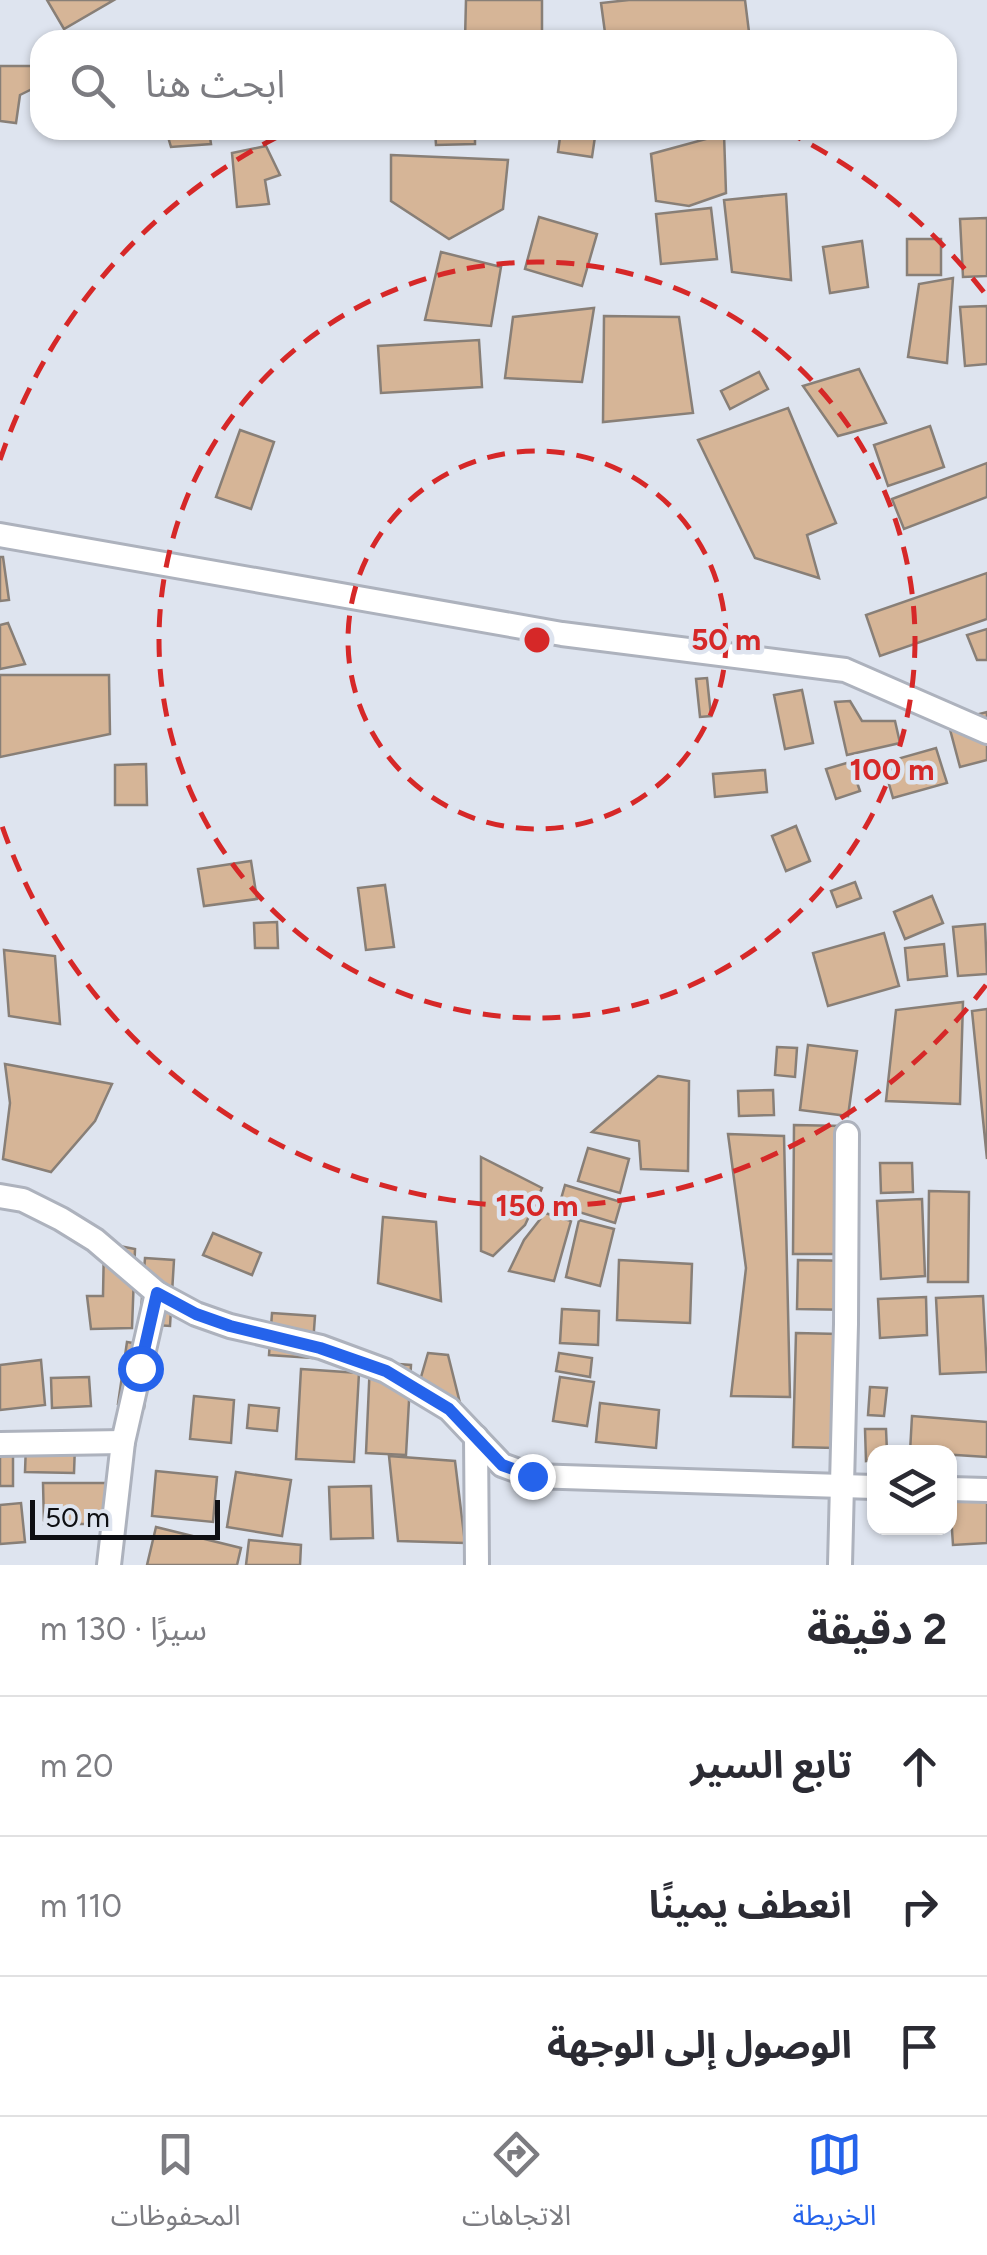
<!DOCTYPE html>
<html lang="ar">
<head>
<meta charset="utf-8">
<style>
	:root { --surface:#fff; --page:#f2f2f3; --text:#2b2b33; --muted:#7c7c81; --line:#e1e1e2; --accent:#2563eb }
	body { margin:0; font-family:Figtree,"Noto Sans Arabic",sans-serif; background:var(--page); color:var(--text); direction:rtl }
	.controls { position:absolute; right:30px; bottom:30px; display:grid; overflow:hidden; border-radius:20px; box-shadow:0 2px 8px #0004 }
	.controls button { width:90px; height:90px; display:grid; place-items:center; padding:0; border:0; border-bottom:2px solid var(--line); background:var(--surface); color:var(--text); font:50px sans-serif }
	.scale { position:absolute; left:30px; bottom:25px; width:190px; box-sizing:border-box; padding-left:10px; border:5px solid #0e0f13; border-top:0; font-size:28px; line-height:35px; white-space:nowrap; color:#0e0f13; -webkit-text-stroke:8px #dee4ef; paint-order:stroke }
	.stop { position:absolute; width:30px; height:30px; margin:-22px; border:8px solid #2563eb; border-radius:50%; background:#fff }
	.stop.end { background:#2563eb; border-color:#fff; box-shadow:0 2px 10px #0008 }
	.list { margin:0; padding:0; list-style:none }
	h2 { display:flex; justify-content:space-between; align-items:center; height:130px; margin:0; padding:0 40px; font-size:42px }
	h2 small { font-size:32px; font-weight:400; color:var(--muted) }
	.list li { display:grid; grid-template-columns:65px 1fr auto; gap:30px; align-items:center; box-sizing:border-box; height:140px; padding:0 40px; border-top:2px solid var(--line) }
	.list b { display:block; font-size:38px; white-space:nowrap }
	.list em { font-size:32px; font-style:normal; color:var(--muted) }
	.icon { flex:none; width:55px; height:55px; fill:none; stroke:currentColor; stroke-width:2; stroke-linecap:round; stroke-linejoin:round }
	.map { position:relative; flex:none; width:987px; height:1565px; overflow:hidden; direction:ltr }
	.search { position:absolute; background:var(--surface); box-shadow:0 2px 8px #0004; left:30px; right:30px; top:30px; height:110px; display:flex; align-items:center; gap:25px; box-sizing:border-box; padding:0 35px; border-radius:30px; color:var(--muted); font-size:38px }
	.sheet { height:550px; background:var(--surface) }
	nav { display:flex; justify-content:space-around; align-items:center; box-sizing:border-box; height:140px; border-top:2px solid var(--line); background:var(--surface); font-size:28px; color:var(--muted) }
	nav a { display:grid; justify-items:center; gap:5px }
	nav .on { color:var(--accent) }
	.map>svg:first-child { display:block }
</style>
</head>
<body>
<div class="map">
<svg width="987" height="1565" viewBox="0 0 987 1565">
	<rect width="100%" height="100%" fill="#dee4ef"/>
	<!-- building -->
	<g fill="#d6b597" stroke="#887f77" stroke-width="2.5">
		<path d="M47,0h67l-50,29z"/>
		<path d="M466,0h76v40h-77z"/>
		<path d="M629,0h116l5,40h-144l-5,-37z"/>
		<path d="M0,66h34v22l-14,7 -4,28 -16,-2z"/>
		<path d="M166,130h43l2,14 -40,3z"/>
		<path d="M435,130h40v14l-39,1z"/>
		<path d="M561,130h35l-4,27 -34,-5z"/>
		<path d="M724,134l2,59 -37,13 -33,-5 -5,-47z"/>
		<path d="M266,146l14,29 -15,5 4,24 -32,3 -5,-54z"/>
		<path d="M391,155l117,5 -5,49 -54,30 -58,-38z"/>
		<path d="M786,194l5,86 -59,-8 -8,-72z"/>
		<path d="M711,208l6,51 -56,5 -5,-50z"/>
		<path d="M539,217l58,17 -15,52 -57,-17z"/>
		<path d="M987,218v58l-24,1 -3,-58z"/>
		<rect x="907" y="239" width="34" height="36"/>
		<path d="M862,241l6,46 -38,6 -7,-46z"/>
		<path d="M441,252l60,15 -10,59 -66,-6z"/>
		<path d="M953,278l-6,85 -39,-6 11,-73z"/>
		<path d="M987,306v58l-22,2 -5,-59z"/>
		<path d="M594,308l-12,74 -77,-4 8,-61z"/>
		<path d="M604,316l75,1 14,96 -90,9z"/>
		<path d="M479,340l3,47 -101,6 -3,-47z"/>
		<path d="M859,369l27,54 -48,13 -35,-50z"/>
		<path d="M759,372l9,17 -38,20 -9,-18z"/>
		<path d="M788,408l48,115 -29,12 12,43 -64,-20 -57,-118z"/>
		<path d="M930,426l14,41 -56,19 -14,-41z"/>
		<path d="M240,430l34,12 -23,67 -35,-12z"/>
		<path d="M987,463v34l-83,32 -12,-30z"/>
		<path d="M0,557h3l6,43 -9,1z"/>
		<path d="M987,573v46l-107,37 -14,-41z"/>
		<path d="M8,623l17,41 -25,5v-44z"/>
		<path d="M987,629v31h-10l-10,-25z"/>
		<path d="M0,675h109l1,59 -110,23z"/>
		<path d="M707,678l4,38 -11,1 -4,-38z"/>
		<path d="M802,690l11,53 -28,6 -11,-54z"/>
		<path d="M850,701l12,20h33l5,22 -53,12 -12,-53z"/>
		<path d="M987,712v48l-27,7 -12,-45z"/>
		<path d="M936,748l11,35 -54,15 -10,-35z"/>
		<path d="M850,762l10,29 -24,8 -10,-30z"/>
		<path d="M146,764l1,41h-32v-40z"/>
		<path d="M765,770l2,22 -52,5 -2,-23z"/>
		<path d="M796,826l14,35 -24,10 -14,-35z"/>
		<path d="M251,861l6,38 -53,7 -6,-37z"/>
		<path d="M855,882l6,16 -24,9 -6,-16z"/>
		<path d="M385,885l9,62 -28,3 -8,-62z"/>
		<path d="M932,896l11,27 -38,16 -11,-27z"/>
		<path d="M277,922l1,26h-23l-1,-25z"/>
		<path d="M985,924l2,50 -29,2 -5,-49z"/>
		<path d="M884,933l15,53 -71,20 -15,-53z"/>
		<path d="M944,944l3,32 -39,4 -3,-32z"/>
		<path d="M4,950l51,6 5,68 -51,-8z"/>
		<path d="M963,1002l-3,102 -74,-3 10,-91z"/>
		<path d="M987,1009v150l-15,-148z"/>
		<path d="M808,1045l49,6 -9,65 -48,-6z"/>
		<path d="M777,1047l20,1 -2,29 -20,-2z"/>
		<path d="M5,1064l107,20 -17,37 -44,51 -48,-13 7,-56z"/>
		<path d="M658,1076l31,5 -1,90 -47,-2 -2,-28 -47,-9z"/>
		<path d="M773,1090l1,25 -35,1 -1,-25z"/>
		<path d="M794,1125l49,1v128h-50z"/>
		<path d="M728,1134l56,2 6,261 -59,-1 15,-128z"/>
		<path d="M588,1148l41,11 -9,34 -42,-12z"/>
		<path d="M481,1157l61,31 -17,37 -32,31 -12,-5z"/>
		<path d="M880,1163h32l1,29 -32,1z"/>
		<path d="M565,1185l56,17 -6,21 -56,-17z"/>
		<path d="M929,1191l40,1 -1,90h-40z"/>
		<path d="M922,1199l3,77 -44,3 -4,-78z"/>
		<path d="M545,1213l26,8 -17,60 -45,-10 15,-31z"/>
		<path d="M383,1217l53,5 5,79 -63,-18z"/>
		<path d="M579,1220l35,9 -14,57 -34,-9z"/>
		<path d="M213,1233l48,20 -9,22 -49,-20z"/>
		<path d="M104,1243l31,6 -3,79 -41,1 -4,-33h16z"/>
		<path d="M145,1258l29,2 -4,66 -30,-2z"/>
		<path d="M619,1260l73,4 -2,59 -73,-3z"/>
		<path d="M798,1260l58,1v49l-59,-1z"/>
		<path d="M983,1296l4,76 -47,2 -4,-76z"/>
		<path d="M926,1297l1,38 -47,3 -2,-39z"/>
		<path d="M562,1309l37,2 -1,34 -38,-2z"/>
		<path d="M272,1313l43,3 -3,42 -43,-3z"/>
		<path d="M796,1333l43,1 -3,114 -43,-1z"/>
		<path d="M127,1342l25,4 -8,62 -26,-4z"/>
		<path d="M428,1353l20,2 12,48 -46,-2z"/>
		<path d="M559,1353l33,5 -2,19 -34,-6z"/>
		<path d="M41,1360l4,45 -45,5v-45z"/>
		<path d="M370,1362l41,3 -5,90 -40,-2z"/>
		<path d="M301,1369l58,4 -5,89 -58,-3z"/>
		<path d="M89,1377l2,29 -39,2 -1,-30z"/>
		<path d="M560,1377l34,5 -7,44 -34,-5z"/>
		<path d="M870,1387l17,1 -3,28 -16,-1z"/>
		<path d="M194,1396l40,4 -3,43 -41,-4z"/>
		<path d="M600,1403l59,7 -3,38 -60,-6z"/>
		<path d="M249,1405l30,3 -2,23 -30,-3z"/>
		<path d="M912,1416l75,6v35l-77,-5z"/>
		<path d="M865,1429h21l1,23h-13v8l-8,1z"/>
		<rect x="0" y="1444" width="13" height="42"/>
		<path d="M26,1444l49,1 -1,28 -49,-1z"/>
		<path d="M389,1456l66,5 10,82 -67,-2z"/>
		<path d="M156,1471l61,6 -4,45 -61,-6z"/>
		<path d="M236,1472l55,8 -9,56 -55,-9z"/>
		<path d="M43,1483h75l1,41h-75z"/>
		<path d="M371,1486l2,52 -42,1 -2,-52z"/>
		<path d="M987,1497v46l-34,2 -3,-45z"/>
		<path d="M21,1503l4,39 -25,2v-39z"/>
		<path d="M156,1527l85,21 -4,17h-90z"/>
		<path d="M249,1540l52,5 -1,20h-54z"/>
	</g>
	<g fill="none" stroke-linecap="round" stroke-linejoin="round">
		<!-- minor casing -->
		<g stroke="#adb2bd" stroke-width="28">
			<g id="minor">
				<path d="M0,535l562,99 283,36 142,62"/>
				<path d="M0,1196l23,4 38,19 34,21 62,53 39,21 34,12 91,21 65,24 63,38 53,56 30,11 342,11"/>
				<path d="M476,1437l1,128"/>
				<path d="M0,1444l123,-2"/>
				<path d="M950,1489l37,1"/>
				<path d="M109,1565l14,-123 34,-149"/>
				<path d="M840,1565l6,-241 1,-190"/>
			</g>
		</g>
		<!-- minor -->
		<use href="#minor" stroke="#fff" stroke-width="22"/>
	</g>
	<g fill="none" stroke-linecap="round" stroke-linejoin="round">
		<!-- route -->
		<path stroke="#2563eb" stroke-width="12" d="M140,1368l17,-75 39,21 34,12 90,22 66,23 63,38 53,56 30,11"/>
	</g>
	<!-- distance rings -->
	<g fill="none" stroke="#d62828" stroke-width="5" stroke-dasharray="18 12">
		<circle cx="537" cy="640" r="189"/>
		<circle cx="537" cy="640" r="378"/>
		<path d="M986 985A566 566 0 0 1 0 820M0 460A566 566 0 0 1 289 131M785 131A566 566 0 0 1 986 295"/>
	</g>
	<circle cx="537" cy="640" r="15" fill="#d62828" stroke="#dee4ef" stroke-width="5"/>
	<g font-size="30" text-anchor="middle" font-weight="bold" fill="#d62828" stroke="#dee4ef" stroke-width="9" stroke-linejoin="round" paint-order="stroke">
		<text x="726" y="650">50 m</text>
		<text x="892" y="780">100 m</text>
		<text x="537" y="1216">150 m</text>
	</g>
</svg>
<div class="controls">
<button><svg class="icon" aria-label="layers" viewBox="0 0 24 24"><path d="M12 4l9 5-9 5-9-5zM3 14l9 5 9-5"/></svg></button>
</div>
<div class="scale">50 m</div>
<div class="stop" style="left:140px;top:1368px"></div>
<div class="stop end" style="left:532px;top:1476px"></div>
<div class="search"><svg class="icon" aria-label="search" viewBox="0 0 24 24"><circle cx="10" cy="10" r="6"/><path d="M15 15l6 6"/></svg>ابحث هنا</div>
</div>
<section class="sheet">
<h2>2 دقيقة<small>سيرًا · 130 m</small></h2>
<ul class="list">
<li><svg class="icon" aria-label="ahead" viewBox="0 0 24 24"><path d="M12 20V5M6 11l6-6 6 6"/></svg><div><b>تابع السير</b></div><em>20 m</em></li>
<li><svg class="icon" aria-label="right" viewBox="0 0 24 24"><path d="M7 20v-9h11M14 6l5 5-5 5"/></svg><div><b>انعطف يمينًا</b></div><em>110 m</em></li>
<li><svg class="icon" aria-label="arrive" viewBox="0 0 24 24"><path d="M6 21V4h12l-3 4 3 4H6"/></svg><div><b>الوصول إلى الوجهة</b></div></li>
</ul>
</section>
<nav>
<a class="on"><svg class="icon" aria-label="map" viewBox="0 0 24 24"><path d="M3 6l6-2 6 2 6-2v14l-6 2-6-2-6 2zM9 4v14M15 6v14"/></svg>الخريطة</a>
<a><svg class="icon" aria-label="directions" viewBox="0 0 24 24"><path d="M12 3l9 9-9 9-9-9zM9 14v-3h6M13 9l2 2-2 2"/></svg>الاتجاهات</a>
<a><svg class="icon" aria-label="saved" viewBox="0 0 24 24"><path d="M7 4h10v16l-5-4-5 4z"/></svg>المحفوظات</a>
</nav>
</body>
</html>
